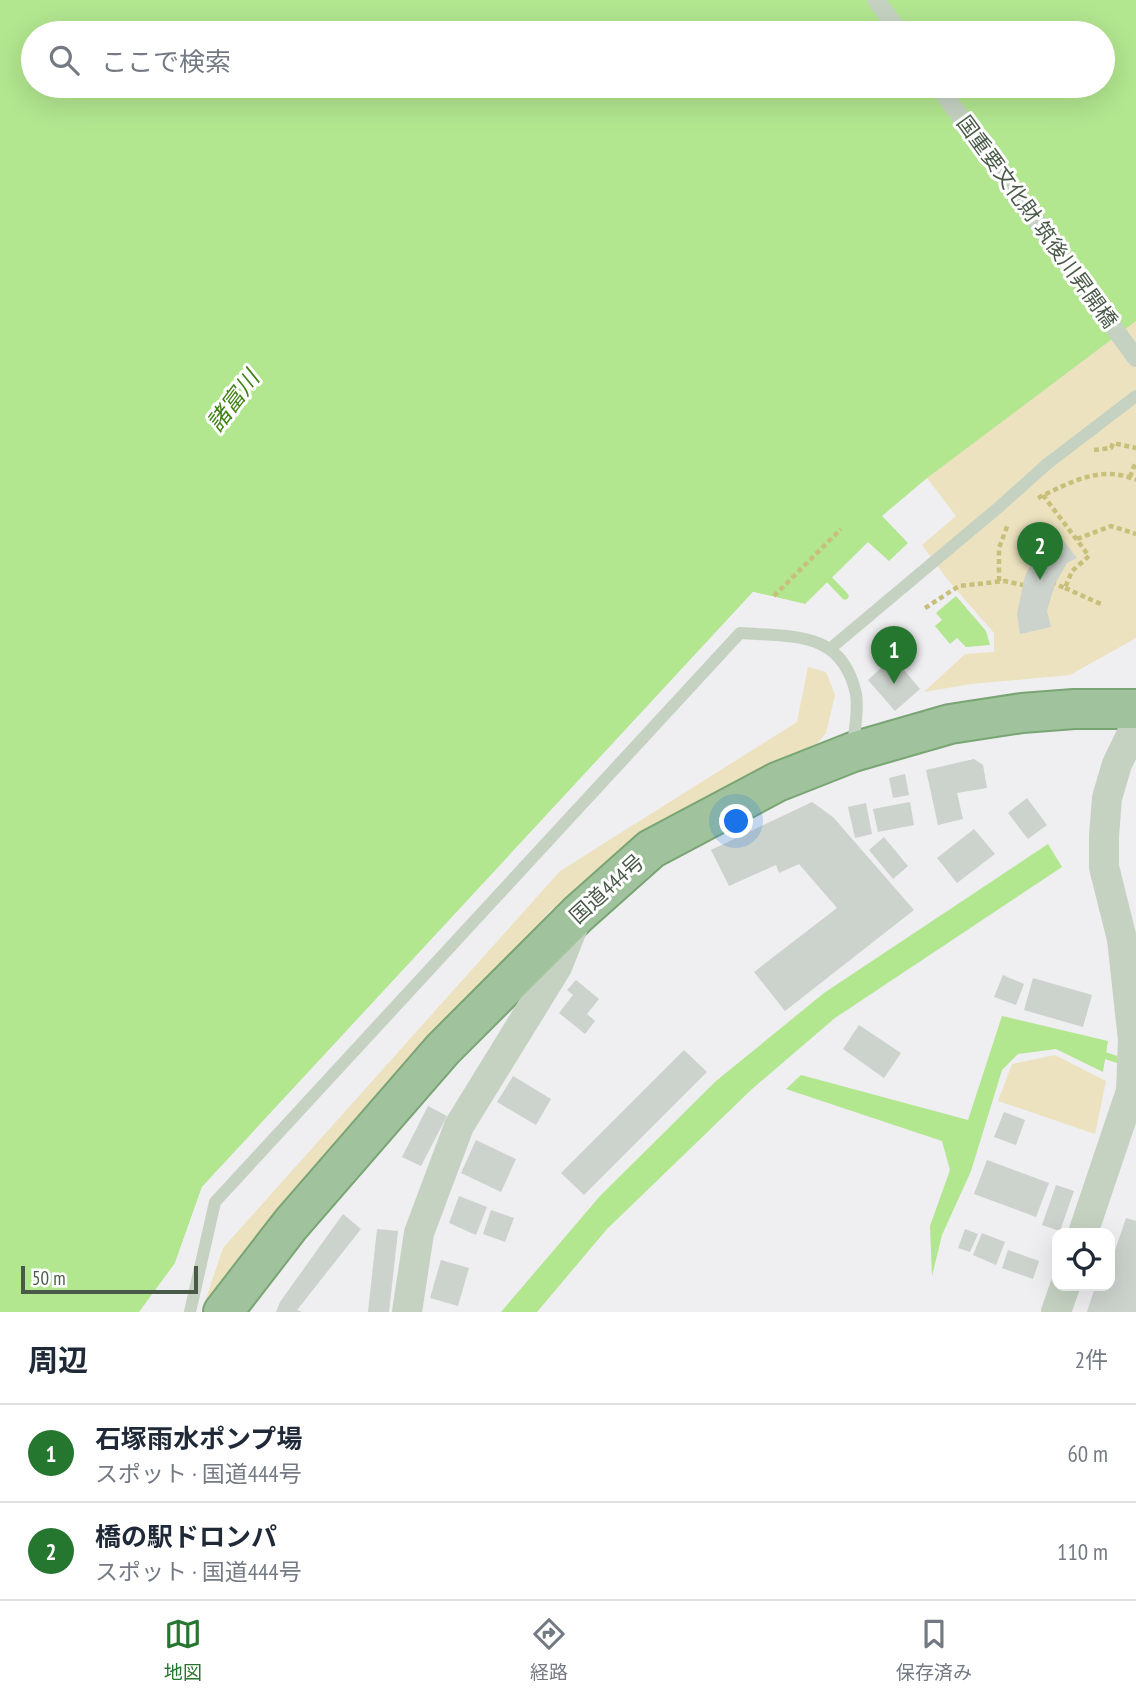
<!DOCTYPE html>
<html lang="ja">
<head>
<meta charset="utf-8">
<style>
	:root { --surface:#fff; --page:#f2f2f3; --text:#1f2937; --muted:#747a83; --line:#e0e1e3; --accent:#25762f }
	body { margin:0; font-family:"PT Sans Narrow","Noto Sans JP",sans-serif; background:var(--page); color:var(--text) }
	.controls { position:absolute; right:21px; bottom:21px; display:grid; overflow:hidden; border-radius:14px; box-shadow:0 7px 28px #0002 }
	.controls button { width:63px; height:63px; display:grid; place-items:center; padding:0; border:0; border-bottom:2px solid var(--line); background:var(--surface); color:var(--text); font:35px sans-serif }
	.scale { position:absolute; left:21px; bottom:18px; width:177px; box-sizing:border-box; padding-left:7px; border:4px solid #4a5a48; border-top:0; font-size:19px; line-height:24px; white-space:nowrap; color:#4a5a48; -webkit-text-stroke:5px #fff; paint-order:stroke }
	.you { position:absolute; left:737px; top:822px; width:24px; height:24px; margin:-18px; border:5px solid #fff; border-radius:50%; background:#1a73e8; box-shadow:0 0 0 10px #1a73e833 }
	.badge { display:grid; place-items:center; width:46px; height:46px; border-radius:50%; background:var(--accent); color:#fff; font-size:23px; font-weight:700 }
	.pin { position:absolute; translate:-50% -58px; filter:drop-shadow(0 2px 4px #0008) }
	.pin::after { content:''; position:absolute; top:37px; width:24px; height:21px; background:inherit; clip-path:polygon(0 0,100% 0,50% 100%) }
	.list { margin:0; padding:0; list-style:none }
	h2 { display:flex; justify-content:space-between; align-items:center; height:91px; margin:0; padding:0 28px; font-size:30px }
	h2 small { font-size:23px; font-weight:400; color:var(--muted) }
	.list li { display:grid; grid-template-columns:46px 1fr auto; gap:21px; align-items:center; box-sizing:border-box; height:98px; padding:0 28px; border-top:2px solid var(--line) }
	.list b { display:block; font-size:26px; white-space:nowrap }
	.list p { margin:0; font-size:23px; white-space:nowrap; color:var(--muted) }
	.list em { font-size:23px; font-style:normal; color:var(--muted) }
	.icon { flex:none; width:38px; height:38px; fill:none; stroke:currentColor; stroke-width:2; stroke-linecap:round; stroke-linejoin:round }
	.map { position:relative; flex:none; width:1136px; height:1312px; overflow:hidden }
	.search { position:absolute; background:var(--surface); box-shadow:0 7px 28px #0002; left:21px; right:21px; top:21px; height:77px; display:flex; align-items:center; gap:18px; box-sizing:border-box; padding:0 24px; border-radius:38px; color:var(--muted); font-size:26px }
	.sheet { height:287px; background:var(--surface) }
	nav { display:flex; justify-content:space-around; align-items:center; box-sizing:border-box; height:98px; border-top:2px solid var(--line); background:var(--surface); font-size:19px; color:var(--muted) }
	nav a { display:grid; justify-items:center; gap:4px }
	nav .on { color:var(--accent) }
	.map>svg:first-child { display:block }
</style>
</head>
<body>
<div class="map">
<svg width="1136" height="1312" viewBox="0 0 1136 1312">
	<rect width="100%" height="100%" fill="#efeef1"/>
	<!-- green -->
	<g fill="#ece2bf">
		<path d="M1136,290v348l-66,37 -99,9 -47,8 41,-38 29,-2v-19l-47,-54 -25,-34 34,-29 -29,-38z"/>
		<path d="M808,667l18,5 9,23 -9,38 -23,27 -119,57 -133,93 -349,400 21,-62 337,-377 237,-149z"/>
		<path d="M1055,1055l51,26 -11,53 -97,-33 14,-37z"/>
	</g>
	<!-- water -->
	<g fill="#b2e68f" fill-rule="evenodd">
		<path d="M0,0h1136v321l-209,157 -45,38 26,27 -19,18 -21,-19 -63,62 -52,-12 -551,595 -27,76 -36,49h-139zM33,33h1070v53h-1070z"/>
		<path d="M956,596l30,35 4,14 -24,2 -9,-9 -7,6 -15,-18 7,-6 -6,-7z"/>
		<path d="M1048,844l14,23 -227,151 -83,71 -145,140 -70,83h-36l99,-116 116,-115 108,-88z"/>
		<path d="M1002,1016l106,25 -5,31 -47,-23 -38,5 -16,16 -31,101 -29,64 -10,41 -2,-50 20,-56 -8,-29 -156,-52 15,-14 167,45z"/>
	</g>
	<!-- pier -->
	<path fill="#efeef1" d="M753,592l52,12 -2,3 -49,-11 -549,593 -26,72 -4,2 27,-76z"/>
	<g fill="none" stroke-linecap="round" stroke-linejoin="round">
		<!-- stream -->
		<g stroke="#b2e68f" stroke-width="7">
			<path d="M824,574l21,22"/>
			<path d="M1097,1053l28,9"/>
		</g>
	</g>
	<!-- building -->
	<g fill="#ccd2cc">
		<path d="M1058,534l19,24 -10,5 -12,21 -8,27 4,16 -31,7 -3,-20 8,-38 10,-20 12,-14z"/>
		<path d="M893,657l27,32 -25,22 -27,-31z"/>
		<path d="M974,759l9,6 4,23 -30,5 6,26 -25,6 -12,-55z"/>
		<path d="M905,774l4,21 -16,3 -4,-20z"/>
		<path d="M1027,798l20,27 -19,14 -20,-26z"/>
		<path d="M812,802l21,15 81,93 -129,101 -31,-39 83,-64 -38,-44 -20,9 -3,-8 -47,21 -18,-36z"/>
		<path d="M910,802l4,23 -36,7 -5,-23z"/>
		<path d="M866,803l6,31 -17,4 -7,-31z"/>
		<path d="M974,829l21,25 -38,29 -20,-25z"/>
		<path d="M884,837l24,29 -15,13 -24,-29z"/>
		<path d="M1003,975l21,9 -8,21 -22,-8z"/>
		<path d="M1033,978l59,17 -9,32 -59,-17z"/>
		<path d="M576,980l23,19 -12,15 8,7 -10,13 -26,-21 14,-18 -6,-5z"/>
		<path d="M859,1025l42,28 -17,25 -41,-29z"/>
		<path d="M684,1050l23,22 -123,123 -23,-22z"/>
		<path d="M513,1076l38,23 -15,26 -39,-23z"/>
		<path d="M428,1106l19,10 -26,50 -19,-9z"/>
		<path d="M1004,1112l21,8 -9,25 -22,-8z"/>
		<path d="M476,1140l40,19 -15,33 -40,-19z"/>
		<path d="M987,1160l62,23 -13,34 -62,-23z"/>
		<path d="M1056,1185l18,6 -14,40 -18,-6z"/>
		<path d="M459,1196l28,11 -11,28 -27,-12z"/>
		<path d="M491,1210l23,8 -9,24 -22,-8z"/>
		<path d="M343,1214l18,15 -64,81 5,2h-26l4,-10z"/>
		<path d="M1126,1218l10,3v91h-49l8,-25 6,2 2,-3h7v-21z"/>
		<path d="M377,1229l21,2 -9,81h-21z"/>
		<path d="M965,1229l13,5 -8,18 -12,-4z"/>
		<path d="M982,1233l23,9 -9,23 -23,-10z"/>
		<path d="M1008,1250l31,11 -6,18 -31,-11z"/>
		<path d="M441,1260l28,8 -11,38 -28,-8z"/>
	</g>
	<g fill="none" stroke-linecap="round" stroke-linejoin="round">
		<!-- trunk casing -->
		<g stroke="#79a574" stroke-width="42">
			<path id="trunk" d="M223,1312l68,-88 152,-175 135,-135 73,-65 126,-67 76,-30 97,-28 72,-11 52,-4h62"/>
		</g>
		<!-- path -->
		<g stroke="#c7bf7a" stroke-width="4.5" stroke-dasharray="5 3.5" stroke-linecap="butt">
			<path d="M1094,450l17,-2 2,-5 23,5"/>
			<path d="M1130,477l6,-16"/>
			<path d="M1043,495l46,61 -17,15 -7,17 -10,-4"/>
			<path d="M1038,498c31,-15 63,-34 98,-18"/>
			<path d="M1077,539l34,-13 25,8"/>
			<path d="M999,581v-33l9,-24"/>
			<path d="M1065,588l38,17"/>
			<path d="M774,596l67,-67"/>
			<path d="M925,608l34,-22 46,-5 18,4"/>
		</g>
		<!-- service -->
		<g stroke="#c5d2c2" stroke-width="12">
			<path d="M831,648l168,-141 48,-43 89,-68"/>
			<path d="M190,1312l25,-110 525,-569c53,4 102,-3 116,61 3,16 -2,37 -3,54"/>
		</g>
		<!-- pedestrian -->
		<g stroke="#c5d2c2" stroke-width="18">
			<path d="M876,0l24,33"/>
			<path d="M938,86l198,272"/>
		</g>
		<!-- tertiary -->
		<g stroke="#c5d2c2" stroke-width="30">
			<path d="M1083,1233l48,-142 2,-51 -11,-101 -18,-72v-31l3,-38 10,-34 19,-39"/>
			<path d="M407,1312l12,-79 40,-107 98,-159 18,-45"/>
			<path d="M1056,1312l9,-26"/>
		</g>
		<!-- trunk -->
		<use href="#trunk" stroke="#a0c29c" stroke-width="38"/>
	</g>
	<g text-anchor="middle" stroke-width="6" stroke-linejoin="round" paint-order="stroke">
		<!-- street labels -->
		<g font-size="21" fill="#4a5a48" stroke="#fff">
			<text transform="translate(1037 222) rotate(54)" y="7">国重要文化財 筑後川昇開橋</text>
			<text transform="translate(607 889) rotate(-42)" y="7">国道444号</text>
		</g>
		<!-- water labels -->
		<g font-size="23" font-style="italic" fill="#418315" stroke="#fff">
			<text transform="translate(233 401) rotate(-53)" y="8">諸富川</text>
		</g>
	</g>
</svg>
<div class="controls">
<button><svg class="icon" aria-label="locate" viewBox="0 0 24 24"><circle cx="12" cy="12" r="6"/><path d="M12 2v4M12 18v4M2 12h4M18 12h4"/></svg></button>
</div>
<div class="scale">50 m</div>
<div class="you"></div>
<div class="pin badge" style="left:894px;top:684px">1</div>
<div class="pin badge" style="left:1040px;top:580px">2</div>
<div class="search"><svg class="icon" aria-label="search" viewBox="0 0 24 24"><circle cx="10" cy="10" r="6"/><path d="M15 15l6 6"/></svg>ここで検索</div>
</div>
<section class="sheet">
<h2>周辺<small>2件</small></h2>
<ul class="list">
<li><span class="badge">1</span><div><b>石塚雨水ポンプ場</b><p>スポット · 国道444号</p></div><em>60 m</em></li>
<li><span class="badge">2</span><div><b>橋の駅ドロンパ</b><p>スポット · 国道444号</p></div><em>110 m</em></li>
</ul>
</section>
<nav>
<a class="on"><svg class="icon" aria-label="map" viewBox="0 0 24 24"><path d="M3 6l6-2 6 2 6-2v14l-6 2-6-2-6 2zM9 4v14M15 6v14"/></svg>地図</a>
<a><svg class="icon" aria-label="directions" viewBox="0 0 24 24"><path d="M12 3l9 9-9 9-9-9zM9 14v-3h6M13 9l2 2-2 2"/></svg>経路</a>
<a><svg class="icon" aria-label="saved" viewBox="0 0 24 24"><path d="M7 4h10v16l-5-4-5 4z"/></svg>保存済み</a>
</nav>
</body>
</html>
